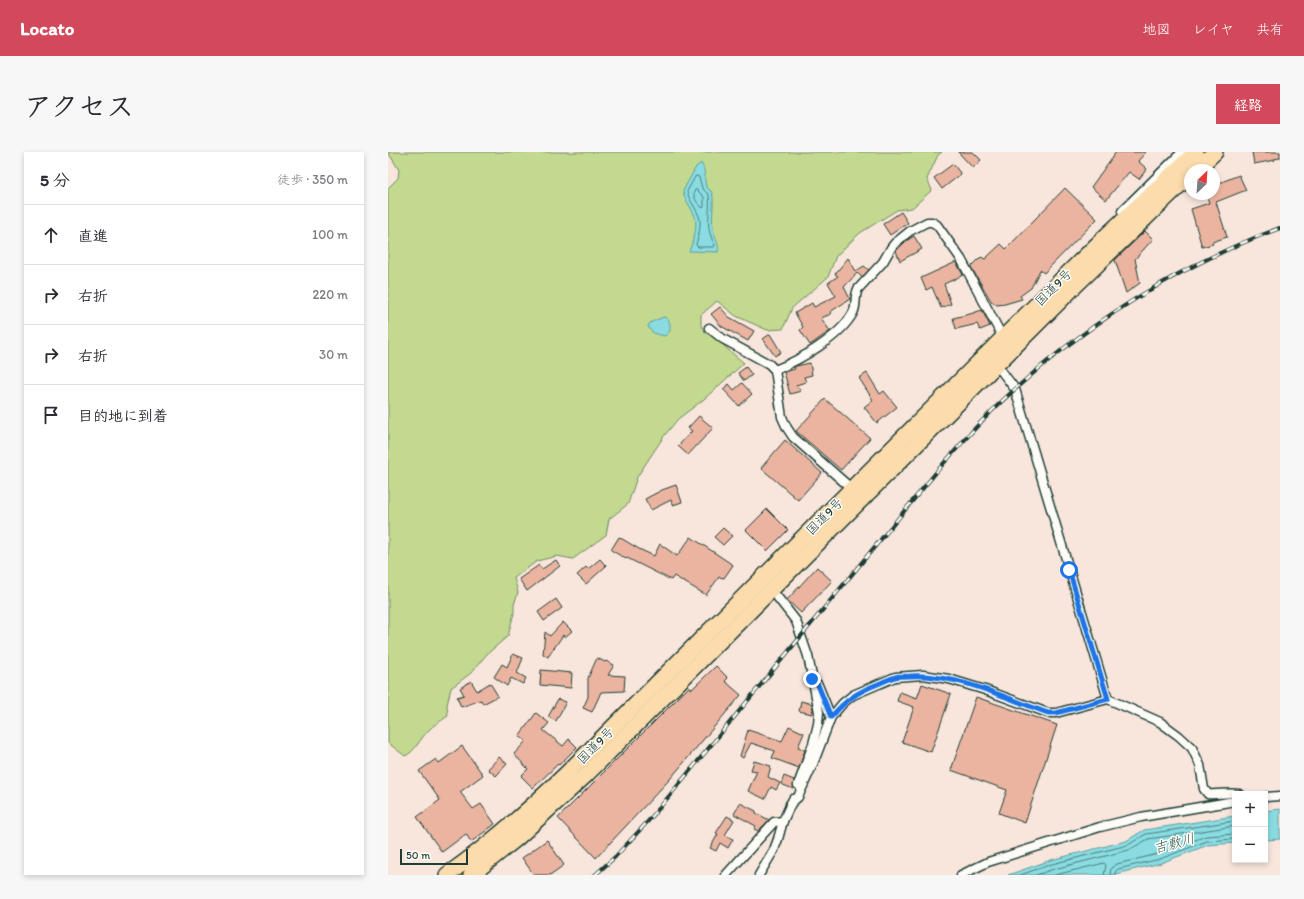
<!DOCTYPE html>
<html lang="ja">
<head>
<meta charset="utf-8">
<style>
	:root { --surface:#fff; --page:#f7f7f7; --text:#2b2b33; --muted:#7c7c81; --line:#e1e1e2; --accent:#d1495b }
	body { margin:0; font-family:Itim,"Klee One",sans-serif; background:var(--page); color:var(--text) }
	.controls { position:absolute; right:12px; bottom:12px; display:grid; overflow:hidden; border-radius:0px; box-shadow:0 2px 6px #0003 }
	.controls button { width:36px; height:36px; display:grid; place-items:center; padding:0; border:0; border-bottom:1px solid var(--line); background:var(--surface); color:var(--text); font:20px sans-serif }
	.compass { position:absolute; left:796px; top:12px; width:36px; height:36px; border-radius:50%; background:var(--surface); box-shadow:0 2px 6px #0003; rotate:25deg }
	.scale { position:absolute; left:12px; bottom:10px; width:68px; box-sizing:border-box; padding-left:4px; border:2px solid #1f3d34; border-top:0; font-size:11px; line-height:14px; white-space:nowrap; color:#1f3d34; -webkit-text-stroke:3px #fdfcf7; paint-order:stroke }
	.stop { position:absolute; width:12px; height:12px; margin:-9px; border:3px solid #1a73e8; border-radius:50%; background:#fff }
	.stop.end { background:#1a73e8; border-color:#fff; box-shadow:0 1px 4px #0008 }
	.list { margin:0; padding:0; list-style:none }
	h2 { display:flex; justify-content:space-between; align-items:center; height:52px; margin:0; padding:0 16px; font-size:17px }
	h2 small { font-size:13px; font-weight:400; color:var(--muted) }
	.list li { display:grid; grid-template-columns:26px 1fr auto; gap:12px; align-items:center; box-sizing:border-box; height:60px; padding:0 16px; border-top:1px solid var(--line) }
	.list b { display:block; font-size:15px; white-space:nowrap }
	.list em { font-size:13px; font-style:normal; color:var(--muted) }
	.icon { flex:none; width:22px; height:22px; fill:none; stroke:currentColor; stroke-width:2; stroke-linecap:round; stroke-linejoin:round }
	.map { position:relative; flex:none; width:892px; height:723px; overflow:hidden; border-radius:0px }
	header { display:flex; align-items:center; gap:24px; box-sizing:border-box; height:56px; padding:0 20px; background:var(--accent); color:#fff }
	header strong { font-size:19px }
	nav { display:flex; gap:22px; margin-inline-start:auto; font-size:14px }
	.intro { display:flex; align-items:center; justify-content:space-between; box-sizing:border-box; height:96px; padding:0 24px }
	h1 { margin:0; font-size:28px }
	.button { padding:10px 18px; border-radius:0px; background:var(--accent); color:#fff; font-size:14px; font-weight:700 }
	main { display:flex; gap:24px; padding:0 24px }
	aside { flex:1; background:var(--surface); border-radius:0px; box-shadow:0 2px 6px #0003 }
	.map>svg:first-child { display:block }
</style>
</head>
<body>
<header>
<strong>Locato</strong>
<nav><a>地図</a><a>レイヤ</a><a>共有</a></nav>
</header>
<div class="intro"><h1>アクセス</h1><a class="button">経路</a></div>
<main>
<aside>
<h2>5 分<small>徒歩 · 350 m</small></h2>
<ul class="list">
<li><svg class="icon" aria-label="ahead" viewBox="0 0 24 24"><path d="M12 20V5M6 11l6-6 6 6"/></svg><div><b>直進</b></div><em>100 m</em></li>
<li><svg class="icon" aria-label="right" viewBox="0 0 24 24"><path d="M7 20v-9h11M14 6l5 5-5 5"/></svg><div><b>右折</b></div><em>220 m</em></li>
<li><svg class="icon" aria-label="right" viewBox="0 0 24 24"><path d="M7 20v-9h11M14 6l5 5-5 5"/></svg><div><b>右折</b></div><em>30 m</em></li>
<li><svg class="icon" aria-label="arrive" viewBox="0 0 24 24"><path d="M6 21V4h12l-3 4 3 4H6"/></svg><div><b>目的地に到着</b></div></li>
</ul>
</aside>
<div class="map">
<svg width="892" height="723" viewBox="0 0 892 723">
	<rect width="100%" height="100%" fill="#f8e6dd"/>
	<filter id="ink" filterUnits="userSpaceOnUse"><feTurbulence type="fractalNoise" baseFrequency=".025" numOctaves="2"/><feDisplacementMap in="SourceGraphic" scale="8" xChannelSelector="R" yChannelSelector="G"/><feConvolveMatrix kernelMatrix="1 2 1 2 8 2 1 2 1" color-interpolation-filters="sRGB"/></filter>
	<g filter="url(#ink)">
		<!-- green -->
		<path fill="#c2d98f" stroke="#708b62" d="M0,0h554l-4,3 -11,24 5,11 -20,18 -15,2 -37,23 -24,23 -8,21 -36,31 -9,21 -16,1 -31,-14 -19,-15 -16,14v11c15,12 28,25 43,37l-41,37 -25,19 -14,17 -27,41 -9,27 -19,15 -3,16 -33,24 -16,-3 -20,5 -23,17 4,14 -4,13v8l-6,23 -21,18 -16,19 -20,15 -4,17 1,11c-7,5 -15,9 -20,15 -9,9 -13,21 -23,25l-17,-13v-555l10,-10 1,-8z"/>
		<!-- water -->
		<g fill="#8adce2" stroke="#5f9c9c">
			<path d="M313,11c5,7 3,16 5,24l6,5c3,11 -1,23 1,35 0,10 7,15 5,25l-29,-1c4,-9 9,-25 6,-34 -3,-10 -10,-15 -12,-26l13,-24z"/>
			<path d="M276,165c7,3 6,7 6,14l-5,5c-8,-2 -14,-2 -17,-10l2,-3 6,-3z"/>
			<path d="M892,657v30l-15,1v-29z"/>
			<path d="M847,664v27l-27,2 -47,18 -50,12h-103l43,-15 75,-19 18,-11z"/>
		</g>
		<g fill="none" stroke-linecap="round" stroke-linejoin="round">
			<!-- shore -->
			<g stroke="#4a7d7a" stroke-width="1">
				<path d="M308,24l3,1 3,11 7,7c2,19 -5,32 6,50l-1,2h-16l-2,-2c2,-8 6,-21 3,-29 -3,-9 -10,-15 -12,-24z"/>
				<path d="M309,38l7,7v10l-1,1c-5,-3 -12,-13 -8,-18z"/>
				<path d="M632,723l32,-11 76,-19 18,-11 89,-13"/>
				<path d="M648,723l18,-6 75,-19 19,-11 87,-13"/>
				<path d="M667,723l49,-12 2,2 -2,10"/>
				<path d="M722,723l1,-7 6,-4 41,-10 48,-18 29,-2"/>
				<path d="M727,723v-3l3,-3 42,-10 47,-18 28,-2"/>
			</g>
		</g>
		<!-- building -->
		<g fill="#ebb4a0" stroke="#1f3d34">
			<path d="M570,0h15l8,8 -8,8z"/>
			<path d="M728,0h30l-8,9 9,8 -8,10 -10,-7 -23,28 -15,-13z"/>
			<path d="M864,0h28v6l-6,1 1,1 -21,4z"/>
			<path d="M565,12l8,10 -19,15 -8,-11z"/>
			<path d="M851,23l7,15 -30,12 11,35 -15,5 1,2 -11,3 -11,-38 18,-6 -3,-9h8v-9z"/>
			<path d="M677,36l32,31 -53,54 -4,-3 -9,18 -11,8 2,3 -17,5 -8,1 -6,-4 -20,-34 10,-10 4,2 16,-15 5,5z"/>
			<path d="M513,60l7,11 -18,12 -7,-11z"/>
			<path d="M757,79l8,8 -18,20 5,24 -14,10 -11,-33z"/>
			<path d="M526,84l8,13 -22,12 -4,-10 10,-10z"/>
			<path d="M460,106l8,13 8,-5 5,4 -7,7 -5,-4 -13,14 6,12 -20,13 1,2 -10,4 9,13 -20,14 -10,-15 3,-3 -8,-14 17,-10 2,4 22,-11 -8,-13 10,-7 -3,-2z"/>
			<path d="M568,110l7,13 -19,9 7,20 -10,4 -9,-21 -6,3 -5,-12z"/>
			<path d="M332,155l9,10 25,14 -6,10 -27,-15 -10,-12z"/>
			<path d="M594,158l8,16 -10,4 -3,-6 -21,5 -3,-11 17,-4z"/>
			<path d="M382,182l11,18 -6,4 -12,-17z"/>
			<path d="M422,211l2,12 -8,2 2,5 -10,3 5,6 -11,3 -6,-22 11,-3 -1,-2 2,-1z"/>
			<path d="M358,215l6,8 -8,6 -6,-8z"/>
			<path d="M479,221l13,21 4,-3 13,16 -20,16 -13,-16 9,-7 -14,-22z"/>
			<path d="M354,231l10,11 -13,12 -16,-17 6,-5 5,6z"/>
			<path d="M437,247l45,39 -29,32 -45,-39z"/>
			<path d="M311,264l14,12 -25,27 -10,-9 14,-15 -4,-3z"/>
			<path d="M397,288l37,33 -24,27 -37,-32z"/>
			<path d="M288,333l6,17 -9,3 -2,-5 -20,10 -6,-11 17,-9z"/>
			<path d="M379,357l21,21 -21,21 -21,-21z"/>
			<path d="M335,376l9,8 -9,9 -9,-8z"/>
			<path d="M231,385l20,12 15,7 6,-12 17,12 14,-19 42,28 -9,13 -5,-1 -13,18 -32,-19 -3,4 -44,-22 -1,1 -15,-9z"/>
			<path d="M212,407l6,7 -20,18 -9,-9 9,-8 2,2z"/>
			<path d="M168,408l4,6 -33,25 -8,-12 20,-14 3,4z"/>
			<path d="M429,415l15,14 -31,32 -14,-13z"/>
			<path d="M168,447l6,9 -18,13 -6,-9z"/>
			<path d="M175,470l9,9 -7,6 -2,-2 -15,22 -5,-3 2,-22 5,4z"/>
			<path d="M125,502l10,4 -6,15 9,5 -3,6 -12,-6 -4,8 -13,-9 8,-13 5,3z"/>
			<path d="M209,506l8,4 1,-1 8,4 -6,10 17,1 -1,15 -23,1 -9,20 -9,-4 5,-11v-19z"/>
			<path d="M328,514l12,12 -3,3 16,14 -71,84 -74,79 -38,-40 131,-131 3,2z"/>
			<path d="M153,518l31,3 -1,15 -31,-3z"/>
			<path d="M83,529l6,10 13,-8 8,13 -15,8 -2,-4 -20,7 -4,-10 7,-2 -4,-7z"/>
			<path d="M534,532l29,10 -20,58 -29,-10 12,-35 -17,-6 3,-9 17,6z"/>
			<path d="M588,545l81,28 -32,98 -26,-10 8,-23 -56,-20z"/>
			<path d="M170,547l8,3 -10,19 -8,-4z"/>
			<path d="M413,549l11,3 1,5 -1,5 -13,-3z"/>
			<path d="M148,561l13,10 -6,7 20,16 6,-7 8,8 -18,18 -1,-1 -25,24 -12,-12 7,-7 -14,-15 12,-13 -7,-5z"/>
			<path d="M401,574l15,7 -6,14 7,3 -6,18 -27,-10 3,-7 -24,-8 -8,15 -3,-2 8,-26 34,11z"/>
			<path d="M74,594l21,29 -23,17 13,17 8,-5 14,20 -24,18 -5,-8 -24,18 -25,-35 23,-17 -21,-29 17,-12 3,4z"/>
			<path d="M111,605l8,7 -11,12 -8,-7z"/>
			<path d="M366,609l17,5 -3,11 12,6 -4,7 -5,-3 -6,12 -17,-8 9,-20 -6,-1z"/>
			<path d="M396,624l10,4 -1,9 -12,-5z"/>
			<path d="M352,651l16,8v2l13,7 -11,11 -4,-2 2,-3 -22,-12z"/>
			<path d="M339,664l7,4 -9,15 8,4 -5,9 -8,-5 -4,8 -6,-3 8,-14 -2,-1z"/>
			<path d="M159,688l17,25 -14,10h-16l-12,-17z"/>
		</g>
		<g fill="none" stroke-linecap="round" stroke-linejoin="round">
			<!-- street casing -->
			<g stroke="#1f3d34" stroke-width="11">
				<g id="street">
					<path d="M734,59l60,-59"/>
					<path d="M321,176l14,11 46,25 6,6 7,47 5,11 6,9 59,52"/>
					<path d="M608,212l19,25 93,310 52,23 19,14 13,12 8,17 4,24 4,5c10,1 21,-2 31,0"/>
					<path d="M387,218c25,-10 65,-33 78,-57 4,-7 1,-16 5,-24l25,-27 8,-14 4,-5 15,-12 17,-9h5l5,3 24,34 42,79"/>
					<path d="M383,437l25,32 12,35 11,56 -1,12 -5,20 -15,41"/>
					<path d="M426,529l4,4 13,32"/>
					<path d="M877,645l15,-1"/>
					<path d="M402,652l8,-7 15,-33 18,-47 12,-14 10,-8 42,-18 28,-2 26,4 36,11 63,23h8l52,-14"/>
					<path d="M338,723l48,-53 9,-1"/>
					<path d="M371,723l15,-25 4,-11 5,-18 10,-22"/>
					<path d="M573,723l27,-13 112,-35 41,-10 94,-16"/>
				</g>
			</g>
			<!-- highway casing -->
			<g stroke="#1f3d34" stroke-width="18">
				<g id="highway">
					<path d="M808,18l19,-18"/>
					<path d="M59,723c44,-31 83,-66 121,-103l493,-492 46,-45 89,-83"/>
					<path d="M83,723l45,-36 70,-64 489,-489 115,-111"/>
				</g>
			</g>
			<!-- street -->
			<use href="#street" stroke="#fdfcf7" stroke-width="8"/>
			<!-- highway -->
			<use href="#highway" stroke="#fcdcac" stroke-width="15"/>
			<!-- rail casing -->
			<g stroke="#1f3d34" stroke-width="4">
				<path id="rail" d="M207,723l20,-18 36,-39 292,-354c14,-15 27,-31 41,-45 20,-21 42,-40 65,-59 70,-56 147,-101 231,-132"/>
			</g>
			<!-- rail -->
			<use href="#rail" stroke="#fdfcf7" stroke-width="2.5" stroke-dasharray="8" stroke-linecap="butt"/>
		</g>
	</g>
	<g fill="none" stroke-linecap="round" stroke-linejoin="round" filter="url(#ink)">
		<!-- route -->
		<path stroke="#1a73e8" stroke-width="5" d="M424,527l6,6 13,32c15,-17 26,-25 47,-33 5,-2 11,-5 17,-7 4,-1 10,-1 15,-1 44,-3 96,22 138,37h8l52,-14 -39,-129"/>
	</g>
	<g text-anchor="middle" stroke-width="3" stroke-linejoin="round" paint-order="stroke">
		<!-- street labels -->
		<g font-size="13" fill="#1f3d34" stroke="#fdfcf7">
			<text transform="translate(665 135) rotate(-45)" y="5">国道9号</text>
			<text transform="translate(436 364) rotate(-45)" y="5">国道9号</text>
			<text transform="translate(207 593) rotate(-45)" y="5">国道9号</text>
		</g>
		<!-- water labels -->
		<g font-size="14" font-style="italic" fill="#345d57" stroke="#fdfcf7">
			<text transform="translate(786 691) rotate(-15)" y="5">吉敷川</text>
		</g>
	</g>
</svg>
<div class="controls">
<button>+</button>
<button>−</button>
</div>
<svg class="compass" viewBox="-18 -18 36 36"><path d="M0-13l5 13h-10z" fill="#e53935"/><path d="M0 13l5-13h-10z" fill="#7c7c81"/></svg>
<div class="scale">50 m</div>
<div class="stop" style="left:681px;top:418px"></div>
<div class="stop end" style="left:424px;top:527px"></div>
</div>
</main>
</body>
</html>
